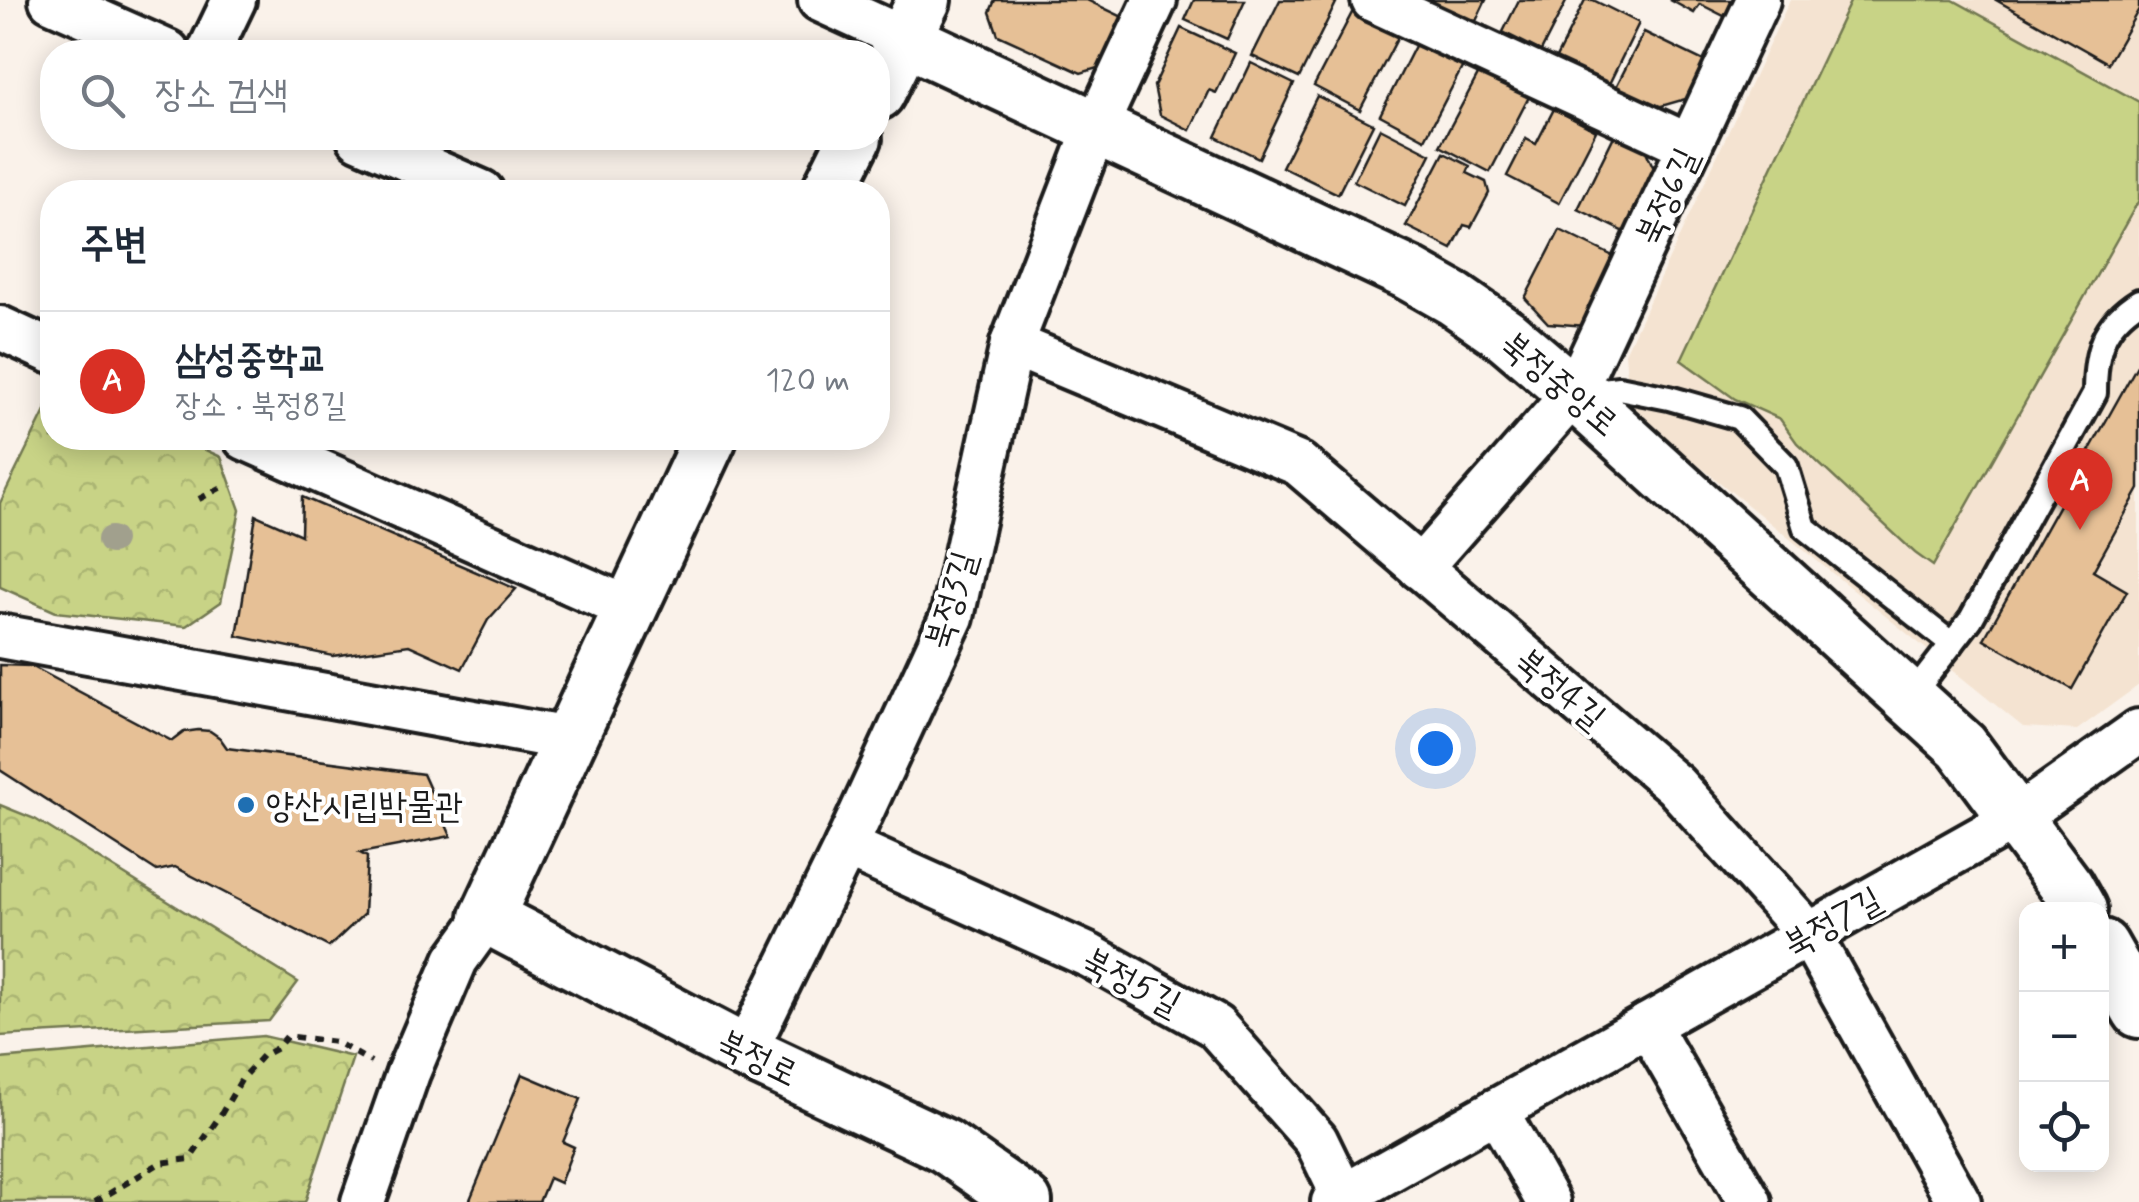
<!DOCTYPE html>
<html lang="ko">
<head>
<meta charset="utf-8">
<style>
	:root { --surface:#fff; --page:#f6f6f7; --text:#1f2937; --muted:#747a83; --line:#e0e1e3; --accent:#d93025 }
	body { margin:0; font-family:Mynerve,"Poor Story",sans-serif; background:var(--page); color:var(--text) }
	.controls { position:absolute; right:30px; bottom:30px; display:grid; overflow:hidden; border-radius:20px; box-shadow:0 5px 25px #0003 }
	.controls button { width:90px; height:90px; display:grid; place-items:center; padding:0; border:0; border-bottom:2px solid var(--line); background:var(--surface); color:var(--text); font:50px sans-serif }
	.you { position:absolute; left:1435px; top:748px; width:35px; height:35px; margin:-25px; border:8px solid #fff; border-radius:50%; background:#1a73e8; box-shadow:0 0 0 15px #1a73e833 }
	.badge { display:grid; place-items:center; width:65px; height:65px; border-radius:50%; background:var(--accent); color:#fff; font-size:32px; font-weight:700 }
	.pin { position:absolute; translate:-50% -82px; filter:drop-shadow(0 2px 5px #0008) }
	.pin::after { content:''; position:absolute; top:52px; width:35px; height:30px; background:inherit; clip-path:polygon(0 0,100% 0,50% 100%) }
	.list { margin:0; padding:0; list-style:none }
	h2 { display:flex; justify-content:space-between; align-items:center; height:130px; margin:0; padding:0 40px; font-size:42px }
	h2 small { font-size:32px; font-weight:400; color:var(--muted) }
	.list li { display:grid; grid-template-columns:65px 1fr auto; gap:30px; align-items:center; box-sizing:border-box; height:140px; padding:0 40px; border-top:2px solid var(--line) }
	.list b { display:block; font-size:38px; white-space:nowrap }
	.list p { margin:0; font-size:32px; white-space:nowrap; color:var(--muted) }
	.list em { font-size:32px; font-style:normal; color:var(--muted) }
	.icon { flex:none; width:55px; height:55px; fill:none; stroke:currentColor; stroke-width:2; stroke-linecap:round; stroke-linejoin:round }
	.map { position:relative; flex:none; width:2139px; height:1202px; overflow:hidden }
	.search { position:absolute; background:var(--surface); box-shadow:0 5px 25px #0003; left:40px; top:40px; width:850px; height:110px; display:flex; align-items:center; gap:25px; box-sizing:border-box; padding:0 35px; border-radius:40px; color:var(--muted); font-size:38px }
	.panel { position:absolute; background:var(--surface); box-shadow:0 5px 25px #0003; left:40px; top:180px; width:850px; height:270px; border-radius:40px }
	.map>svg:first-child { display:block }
</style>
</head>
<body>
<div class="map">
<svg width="2139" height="1202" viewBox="0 0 2139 1202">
	<defs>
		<pattern id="forest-crowns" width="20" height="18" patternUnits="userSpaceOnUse" patternTransform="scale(2.5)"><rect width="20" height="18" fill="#c8d386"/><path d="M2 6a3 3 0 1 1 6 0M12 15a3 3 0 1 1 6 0" fill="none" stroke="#abb573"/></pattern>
	</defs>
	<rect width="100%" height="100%" fill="#faf2ea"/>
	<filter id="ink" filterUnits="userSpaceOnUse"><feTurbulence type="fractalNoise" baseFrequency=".01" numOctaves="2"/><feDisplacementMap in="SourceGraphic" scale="20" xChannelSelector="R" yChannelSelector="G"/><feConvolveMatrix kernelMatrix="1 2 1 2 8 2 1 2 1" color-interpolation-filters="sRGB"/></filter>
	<g filter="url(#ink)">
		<!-- built -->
		<path fill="#f4e3d1" d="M1790,0h349v685l-62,45 -54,-3 -393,-317 -5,-57z"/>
		<!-- forest -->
		<g fill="url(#forest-crowns)" stroke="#727851" stroke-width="2.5">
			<path d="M52,397v41h127l42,19 19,53 -19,92 -35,24 -130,-14 -56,-25v-84z"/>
			<path d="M0,805l35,14 263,163 -29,39 -269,15z"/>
			<path d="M263,1036l90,21 -48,145h-305v-143z"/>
		</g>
		<!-- pitch -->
		<path fill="#c8d386" stroke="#727851" stroke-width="2.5" d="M1851,0h102l186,102v98l-206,366 -18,-13 -118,-110 -17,-24 -45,-20 -54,-39z"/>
		<!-- building -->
		<g fill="#e6c096" stroke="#1c1c1c" stroke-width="2.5">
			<path d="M995,0h92l40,19 -23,47 -23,7 -83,-38 -8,-23z"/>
			<path d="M1194,0h51l-18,39 -42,-19z"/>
			<path d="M1280,0h51l5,3 -37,75 -47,-22z"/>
			<path d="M1429,0h57l-12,25 -46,-22z"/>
			<path d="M1519,0h48l-26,51 -38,-19z"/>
			<path d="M1585,0h8l46,23 -32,65 -53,-26z"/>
			<path d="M1670,0h65l-9,17 -26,-13 -6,9z"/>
			<path d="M1996,0h143v9l-31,54z"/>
			<path d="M1354,9l46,24 -40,77 -46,-24z"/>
			<path d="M1181,28l54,25 -19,40 -7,-3 -19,40 -30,-15 -6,-29z"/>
			<path d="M1644,32l62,30 -17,36 -31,9 -42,-20z"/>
			<path d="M1419,38l46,24 -40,77 -45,-24z"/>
			<path d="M1251,63l43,21 -35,74 -43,-21z"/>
			<path d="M1492,72l39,21 -41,79 -50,-26 39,-73z"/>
			<path d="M1317,96l56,28 -35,70 -56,-27z"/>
			<path d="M1554,109l42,22 -37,72 -52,-27 19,-37 10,5z"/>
			<path d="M1380,128l51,26 -26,52 -51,-25z"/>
			<path d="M1615,134l30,15 11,24 -29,60 -49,-24z"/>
			<path d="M1444,153l26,13 -3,7 19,9 3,11 -18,34 -7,-2 -12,24 -46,-23z"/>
			<path d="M1560,230l59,29 -33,67 -38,-3 -23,-25z"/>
			<path d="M2139,362v127l-46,82 34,20 -55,98 -88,-50z"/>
			<path d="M302,497l214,92 -28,31 -26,49 -53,-24 -76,11 -96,-20 19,-121 45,20z"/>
			<path d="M0,665l31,1 141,75 12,-9 14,-2 12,1 10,7 7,10 196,26 28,62 -91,17 7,4 -3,57 -35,33 -154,-80 -18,4 -157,-101z"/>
			<path d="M522,1074l59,25 -18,43 11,5 -14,36 -11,-5 -10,24h-70z"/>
		</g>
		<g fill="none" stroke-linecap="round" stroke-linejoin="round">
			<!-- service casing -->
			<g stroke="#1c1c1c" stroke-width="30">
				<g id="service">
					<path d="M1578,393l41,-5 50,10 70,20 47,48 19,62 147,116"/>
					<path d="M1910,698l61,-79 124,-226c0,-41 7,-69 44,-92"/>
				</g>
			</g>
			<!-- minor casing -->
			<g stroke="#1c1c1c" stroke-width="50">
				<g id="minor">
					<path d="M51,0l117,52"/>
					<path d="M820,0l85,39"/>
					<path d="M1373,0l317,146"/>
					<path d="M209,52l25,-52"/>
					<path d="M359,138l123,54"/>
					<path d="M0,328l52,24"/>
					<path d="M1012,344l287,120 376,321 134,149 150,268"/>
					<path d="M245,438l385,171"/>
					<path d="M1420,568l154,-175 184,-393"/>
					<path d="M0,636l568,103"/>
					<path d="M846,846l244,110 125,70 101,114 30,62"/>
					<path d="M1648,1025l102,177"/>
					<path d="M745,1052l101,-206 106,-229 60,-273 84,-217 59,-127"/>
					<path d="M1496,1110l52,92"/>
					<path d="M363,1202l45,-129 48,-113 31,-43"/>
					<path d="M1333,1202l683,-384 123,-87"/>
				</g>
			</g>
			<!-- tertiary casing -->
			<g stroke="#1c1c1c" stroke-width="60">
				<g id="tertiary">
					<path d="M905,39l503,234 46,26 52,36 68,58 388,353 105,141 13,23"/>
					<path d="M878,93l46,-93"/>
					<path d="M828,192l27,-54"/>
					<path d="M710,438l-223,479 258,135 200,94 80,56"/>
					<path d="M2102,946l37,65"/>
				</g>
			</g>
			<!-- path -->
			<g stroke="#1c1c1c" stroke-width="6" stroke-dasharray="8 8" stroke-linecap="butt">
				<path d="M199,499l27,-14"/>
				<path d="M95,1202l65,-39 30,-4 30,-43 23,-39 19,-21 15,-8 10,-12 49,6 35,20"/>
			</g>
			<!-- service -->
			<use href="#service" stroke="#fff" stroke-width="22"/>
			<!-- minor -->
			<use href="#minor" stroke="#fff" stroke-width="42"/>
			<!-- tertiary -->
			<use href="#tertiary" stroke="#fff" stroke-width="52"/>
		</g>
		<!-- trees -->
		<circle fill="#a1a08d" cx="111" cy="540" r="14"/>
	</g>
	<!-- markers -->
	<circle fill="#1f6fb2" stroke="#fff" stroke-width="4" cx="246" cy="805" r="10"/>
	<g text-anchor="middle" stroke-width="8" stroke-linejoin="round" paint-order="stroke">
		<!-- street labels -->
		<g font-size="35" fill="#1c1c1c" stroke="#fff">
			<text transform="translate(1666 196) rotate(-65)" y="12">북정6길</text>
			<text transform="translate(1560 383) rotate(40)" y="12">북정중앙로</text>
			<text transform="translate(950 600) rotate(-73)" y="12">북정3길</text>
			<text transform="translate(1561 688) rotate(40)" y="12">북정4길</text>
			<text transform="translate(1832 921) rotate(-29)" y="12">북정7길</text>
			<text transform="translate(1132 981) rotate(28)" y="12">북정5길</text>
			<text transform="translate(758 1057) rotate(26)" y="12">북정로</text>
		</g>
		<!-- poi labels -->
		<g font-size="35" fill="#1c1c1c" stroke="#fff" text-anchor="start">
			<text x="266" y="817">양산시립박물관</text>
		</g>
	</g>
</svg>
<div class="controls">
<button>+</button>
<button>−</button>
<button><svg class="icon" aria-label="locate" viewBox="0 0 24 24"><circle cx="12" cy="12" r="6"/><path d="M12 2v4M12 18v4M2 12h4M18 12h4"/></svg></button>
</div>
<div class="you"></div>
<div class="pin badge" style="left:2080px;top:530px">A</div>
<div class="search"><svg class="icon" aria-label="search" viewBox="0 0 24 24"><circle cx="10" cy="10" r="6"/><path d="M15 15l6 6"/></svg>장소 검색</div>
<section class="panel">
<h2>주변<small></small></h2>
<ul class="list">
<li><span class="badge">A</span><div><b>삼성중학교</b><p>장소 · 북정8길</p></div><em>120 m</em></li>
</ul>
</section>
</div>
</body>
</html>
